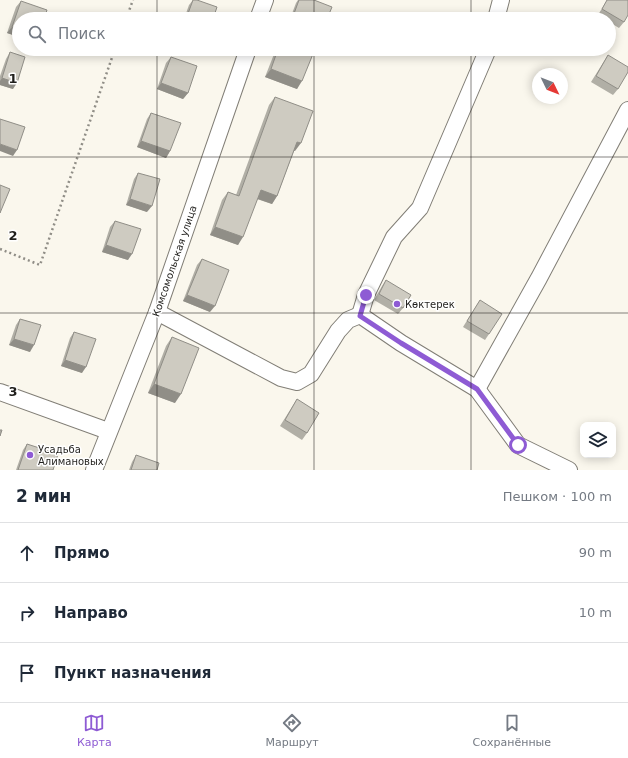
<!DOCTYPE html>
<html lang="ru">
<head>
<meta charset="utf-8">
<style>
	:root { --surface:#fff; --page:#f6f6f7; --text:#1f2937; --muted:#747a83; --line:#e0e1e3; --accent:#8e5bd4 }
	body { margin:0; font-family:"DejaVu Sans",sans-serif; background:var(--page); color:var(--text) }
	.controls { position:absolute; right:12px; bottom:12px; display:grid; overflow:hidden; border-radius:8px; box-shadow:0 2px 10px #0003 }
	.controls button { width:36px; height:36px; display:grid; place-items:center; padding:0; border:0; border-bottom:1px solid var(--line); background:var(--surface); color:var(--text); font:20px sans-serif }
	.compass { position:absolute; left:532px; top:68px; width:36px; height:36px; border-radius:50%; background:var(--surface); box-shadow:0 2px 10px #0003; rotate:133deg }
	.stop { position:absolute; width:12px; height:12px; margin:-9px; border:3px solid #8e5bd4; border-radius:50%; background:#fff }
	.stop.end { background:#8e5bd4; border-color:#fff; box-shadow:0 1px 4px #0008 }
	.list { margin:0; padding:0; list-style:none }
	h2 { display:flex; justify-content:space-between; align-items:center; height:52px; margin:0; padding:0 16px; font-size:17px }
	h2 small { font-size:13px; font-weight:400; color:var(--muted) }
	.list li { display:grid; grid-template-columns:26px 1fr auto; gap:12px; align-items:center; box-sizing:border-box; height:60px; padding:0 16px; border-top:1px solid var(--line) }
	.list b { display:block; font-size:15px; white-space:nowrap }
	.list em { font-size:13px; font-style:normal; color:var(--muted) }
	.icon { flex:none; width:22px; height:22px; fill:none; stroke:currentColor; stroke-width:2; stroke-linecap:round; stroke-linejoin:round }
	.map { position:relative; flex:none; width:628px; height:470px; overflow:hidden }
	.search { position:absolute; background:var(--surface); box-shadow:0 2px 10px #0003; left:12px; right:12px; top:12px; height:44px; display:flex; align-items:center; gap:10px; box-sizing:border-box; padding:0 14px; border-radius:22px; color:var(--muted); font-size:15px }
	.sheet { height:232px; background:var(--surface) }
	nav { display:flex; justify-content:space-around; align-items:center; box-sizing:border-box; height:56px; border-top:1px solid var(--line); background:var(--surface); font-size:11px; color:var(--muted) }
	nav a { display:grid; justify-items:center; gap:2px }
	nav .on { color:var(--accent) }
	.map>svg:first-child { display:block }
</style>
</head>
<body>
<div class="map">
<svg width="628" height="470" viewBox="0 0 628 470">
	<rect width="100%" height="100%" fill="#faf7ed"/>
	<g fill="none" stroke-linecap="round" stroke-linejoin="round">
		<!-- minor casing -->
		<g stroke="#817e76" stroke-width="18">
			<g id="minor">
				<path d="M258,19l7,-19"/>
				<path d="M496,19l5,-19"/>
				<path d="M157,312l124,66 16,4 14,-8 27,-43 10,-11 12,-5"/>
				<path d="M360,315l6,-20 28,-58 26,-29 68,-159"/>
				<path d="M360,315l41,28 76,46 41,56 51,25"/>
				<path d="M477,389l62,-111 89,-168"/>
				<path d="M0,392l108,39"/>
				<path d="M94,470l63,-158 91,-263"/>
			</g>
		</g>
		<!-- path -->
		<g stroke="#908e87" stroke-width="2.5" stroke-dasharray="2 3" stroke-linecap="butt">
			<path d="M126,19l7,-19"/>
			<path d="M0,249l40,16 75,-216"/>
		</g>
		<!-- minor -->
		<use href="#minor" stroke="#fff" stroke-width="16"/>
	</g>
	<!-- wall -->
	<g fill="#b1afa6">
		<path d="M193,0h4l16,19h-29l5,-14z"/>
		<path d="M298,0h16l13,19h-37l6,-16z"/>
		<path d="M607,0h21l-4,22 -5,6 -10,-6v-3h-5l-6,-4z"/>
		<path d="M21,1l-2,18v18l-12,-4 9,-26z"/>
		<path d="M276,49h39l-18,40 -32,-12z"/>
		<path d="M10,52l3,37 -13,-4v-9l6,-17z"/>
		<path d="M608,55l10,34 -5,6 -22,-13z"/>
		<path d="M171,57l17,36 -5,6 -26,-10 9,-26z"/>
		<path d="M275,97l20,54h-1l-17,45 -5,8 -15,-5 -19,46 -28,-10 12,-35 6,-8 8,3 33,-90z"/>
		<path d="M151,113l19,38 -4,7 -29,-11 10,-28z"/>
		<path d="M138,173l9,39 -21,-7 8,-26z"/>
		<path d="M115,221l13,39 -26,-8 8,-25z"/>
		<path d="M202,259l8,53 -27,-11 14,-36z"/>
		<path d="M386,280l17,28 -5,6 -24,-14 8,-14z"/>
		<path d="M480,300l9,34 -4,6 -22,-13z"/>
		<path d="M20,319l10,33 -21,-7 7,-20z"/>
		<path d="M74,332l8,41 -21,-7 9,-28z"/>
		<path d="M172,337l3,66 -27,-10 18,-47z"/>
		<path d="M297,399l10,34 -5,7 -22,-14z"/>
		<path d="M27,444l26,26h-37l7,-20z"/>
		<path d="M136,455l21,15h-28l3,-8z"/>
	</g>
	<!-- shaded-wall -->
	<g fill="#908e87">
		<path d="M12,27l7,2v8l-12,-4z"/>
		<path d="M271,69l31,12 -5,8 -32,-12z"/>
		<path d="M2,78l15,5 -4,6 -13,-4v-4z"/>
		<path d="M161,83l27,10 -5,6 -26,-10z"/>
		<path d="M141,141l29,10 -4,7 -29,-11z"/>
		<path d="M297,142l4,1 -6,8 -3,-1z"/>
		<path d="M0,144l17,6 -4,6 -13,-5z"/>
		<path d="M261,190l16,6 -5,8 -17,-6z"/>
		<path d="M130,199l22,7 -5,6 -21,-7z"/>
		<path d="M215,227l28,10 -5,8 -28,-10z"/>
		<path d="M106,245l26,9 -4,6 -26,-8z"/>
		<path d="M187,295l28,11 -5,6 -27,-11z"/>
		<path d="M14,339l20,6 -4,7 -21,-7z"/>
		<path d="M65,360l21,7 -4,6 -21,-7z"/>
		<path d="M154,384l27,10 -6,9 -27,-10z"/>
	</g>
	<!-- building -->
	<g fill="#cecbc1" stroke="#908e87">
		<path d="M193,0h4l20,7 -4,12h-27z"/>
		<path d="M299,0h15l18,7 -5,12h-35z"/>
		<path d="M607,0h21v15l-4,7 -22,-13z"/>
		<path d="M21,1l26,9 -3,9h-25v10l-7,-2z"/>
		<path d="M278,49h37l-13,32 -31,-12z"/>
		<path d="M10,52l15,5 -8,26 -15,-5z"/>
		<path d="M608,55l20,12v5l-10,17 -22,-13z"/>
		<path d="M171,57l26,9 -9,27 -27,-10z"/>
		<path d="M275,97l38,14 -12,32 -4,-1 -20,54 -16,-6 -18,47 -28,-10 13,-35 11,4z"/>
		<path d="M151,113l30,10 -11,28 -29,-10z"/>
		<path d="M0,119l25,8 -8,23 -17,-6z"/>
		<path d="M138,173l22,6 -8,27 -22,-7z"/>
		<path d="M0,185l10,4 -10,24z"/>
		<path d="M115,221l26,8 -9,25 -26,-9z"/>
		<path d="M202,259l27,11 -14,36 -28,-11z"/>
		<path d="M386,280l25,15 -8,13 -24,-14z"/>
		<path d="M480,300l22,14 -13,20 -22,-13z"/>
		<path d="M20,319l21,6 -7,20 -20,-6z"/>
		<path d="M74,332l22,7 -10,28 -21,-7z"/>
		<path d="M172,337l27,11 -18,46 -27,-10z"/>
		<path d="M297,399l22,14 -12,20 -22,-13z"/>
		<path d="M0,430h2l-2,6z"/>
		<path d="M27,444l31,10 -5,16h-35z"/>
		<path d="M136,455l23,8 -2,7h-26z"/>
	</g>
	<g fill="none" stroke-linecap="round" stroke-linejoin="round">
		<!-- route -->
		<path stroke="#8e5bd4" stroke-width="5" d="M366,295l-6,21 41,27 76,46 41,56"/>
	</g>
	<!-- grid -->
	<path fill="none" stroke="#201f1c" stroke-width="1" stroke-opacity="0.55" d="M157,0v19M314,0v19M471,0v19M157,49v421M314,49v421M471,49v421M0,157h628M0,313h628"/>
	<!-- markers -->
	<g fill="#8e5bd4" stroke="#fff" stroke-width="1.5">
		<circle cx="397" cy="304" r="4"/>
		<circle cx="30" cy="455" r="4"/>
	</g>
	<g text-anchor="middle" stroke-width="3" stroke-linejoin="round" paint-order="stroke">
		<!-- street labels -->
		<g font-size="10" fill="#201f1c" stroke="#fff">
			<text transform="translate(174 261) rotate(-71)" y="4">Комсомольская улица</text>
		</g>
		<!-- poi labels -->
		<g font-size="10" fill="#201f1c" stroke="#fff" text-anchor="start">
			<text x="405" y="308">Көктерек</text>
			<text x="38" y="453">Усадьба<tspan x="38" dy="12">Алимановых</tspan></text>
		</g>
	</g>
	<g font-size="13" text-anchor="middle" font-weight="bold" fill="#201f1c" stroke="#fff" stroke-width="3" stroke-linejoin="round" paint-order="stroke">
		<text x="13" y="83">1</text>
		<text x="13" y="240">2</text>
		<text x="13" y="396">3</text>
	</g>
</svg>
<div class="controls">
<button><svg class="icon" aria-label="layers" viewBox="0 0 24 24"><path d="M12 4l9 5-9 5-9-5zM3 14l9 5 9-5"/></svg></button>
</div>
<svg class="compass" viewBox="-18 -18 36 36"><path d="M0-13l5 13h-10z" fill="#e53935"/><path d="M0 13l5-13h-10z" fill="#747a83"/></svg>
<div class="stop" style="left:518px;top:445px"></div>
<div class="stop end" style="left:366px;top:295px"></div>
<div class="search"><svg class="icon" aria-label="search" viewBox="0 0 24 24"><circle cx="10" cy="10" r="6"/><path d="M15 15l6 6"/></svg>Поиск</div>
</div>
<section class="sheet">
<h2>2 мин<small>Пешком · 100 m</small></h2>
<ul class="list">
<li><svg class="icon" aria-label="ahead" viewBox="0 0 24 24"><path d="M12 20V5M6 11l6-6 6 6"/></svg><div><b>Прямо</b></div><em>90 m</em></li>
<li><svg class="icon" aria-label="right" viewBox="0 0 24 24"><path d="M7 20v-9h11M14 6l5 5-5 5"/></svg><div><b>Направо</b></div><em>10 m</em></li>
<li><svg class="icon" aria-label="arrive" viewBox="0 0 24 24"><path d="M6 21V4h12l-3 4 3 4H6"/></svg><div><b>Пункт назначения</b></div></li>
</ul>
</section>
<nav>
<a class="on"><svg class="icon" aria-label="map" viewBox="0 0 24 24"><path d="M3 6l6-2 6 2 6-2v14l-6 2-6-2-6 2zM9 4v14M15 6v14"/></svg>Карта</a>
<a><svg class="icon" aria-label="directions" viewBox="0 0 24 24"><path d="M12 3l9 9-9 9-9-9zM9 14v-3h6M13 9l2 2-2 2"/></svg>Маршрут</a>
<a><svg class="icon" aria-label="saved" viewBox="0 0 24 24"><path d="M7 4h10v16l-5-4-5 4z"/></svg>Сохранённые</a>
</nav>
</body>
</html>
